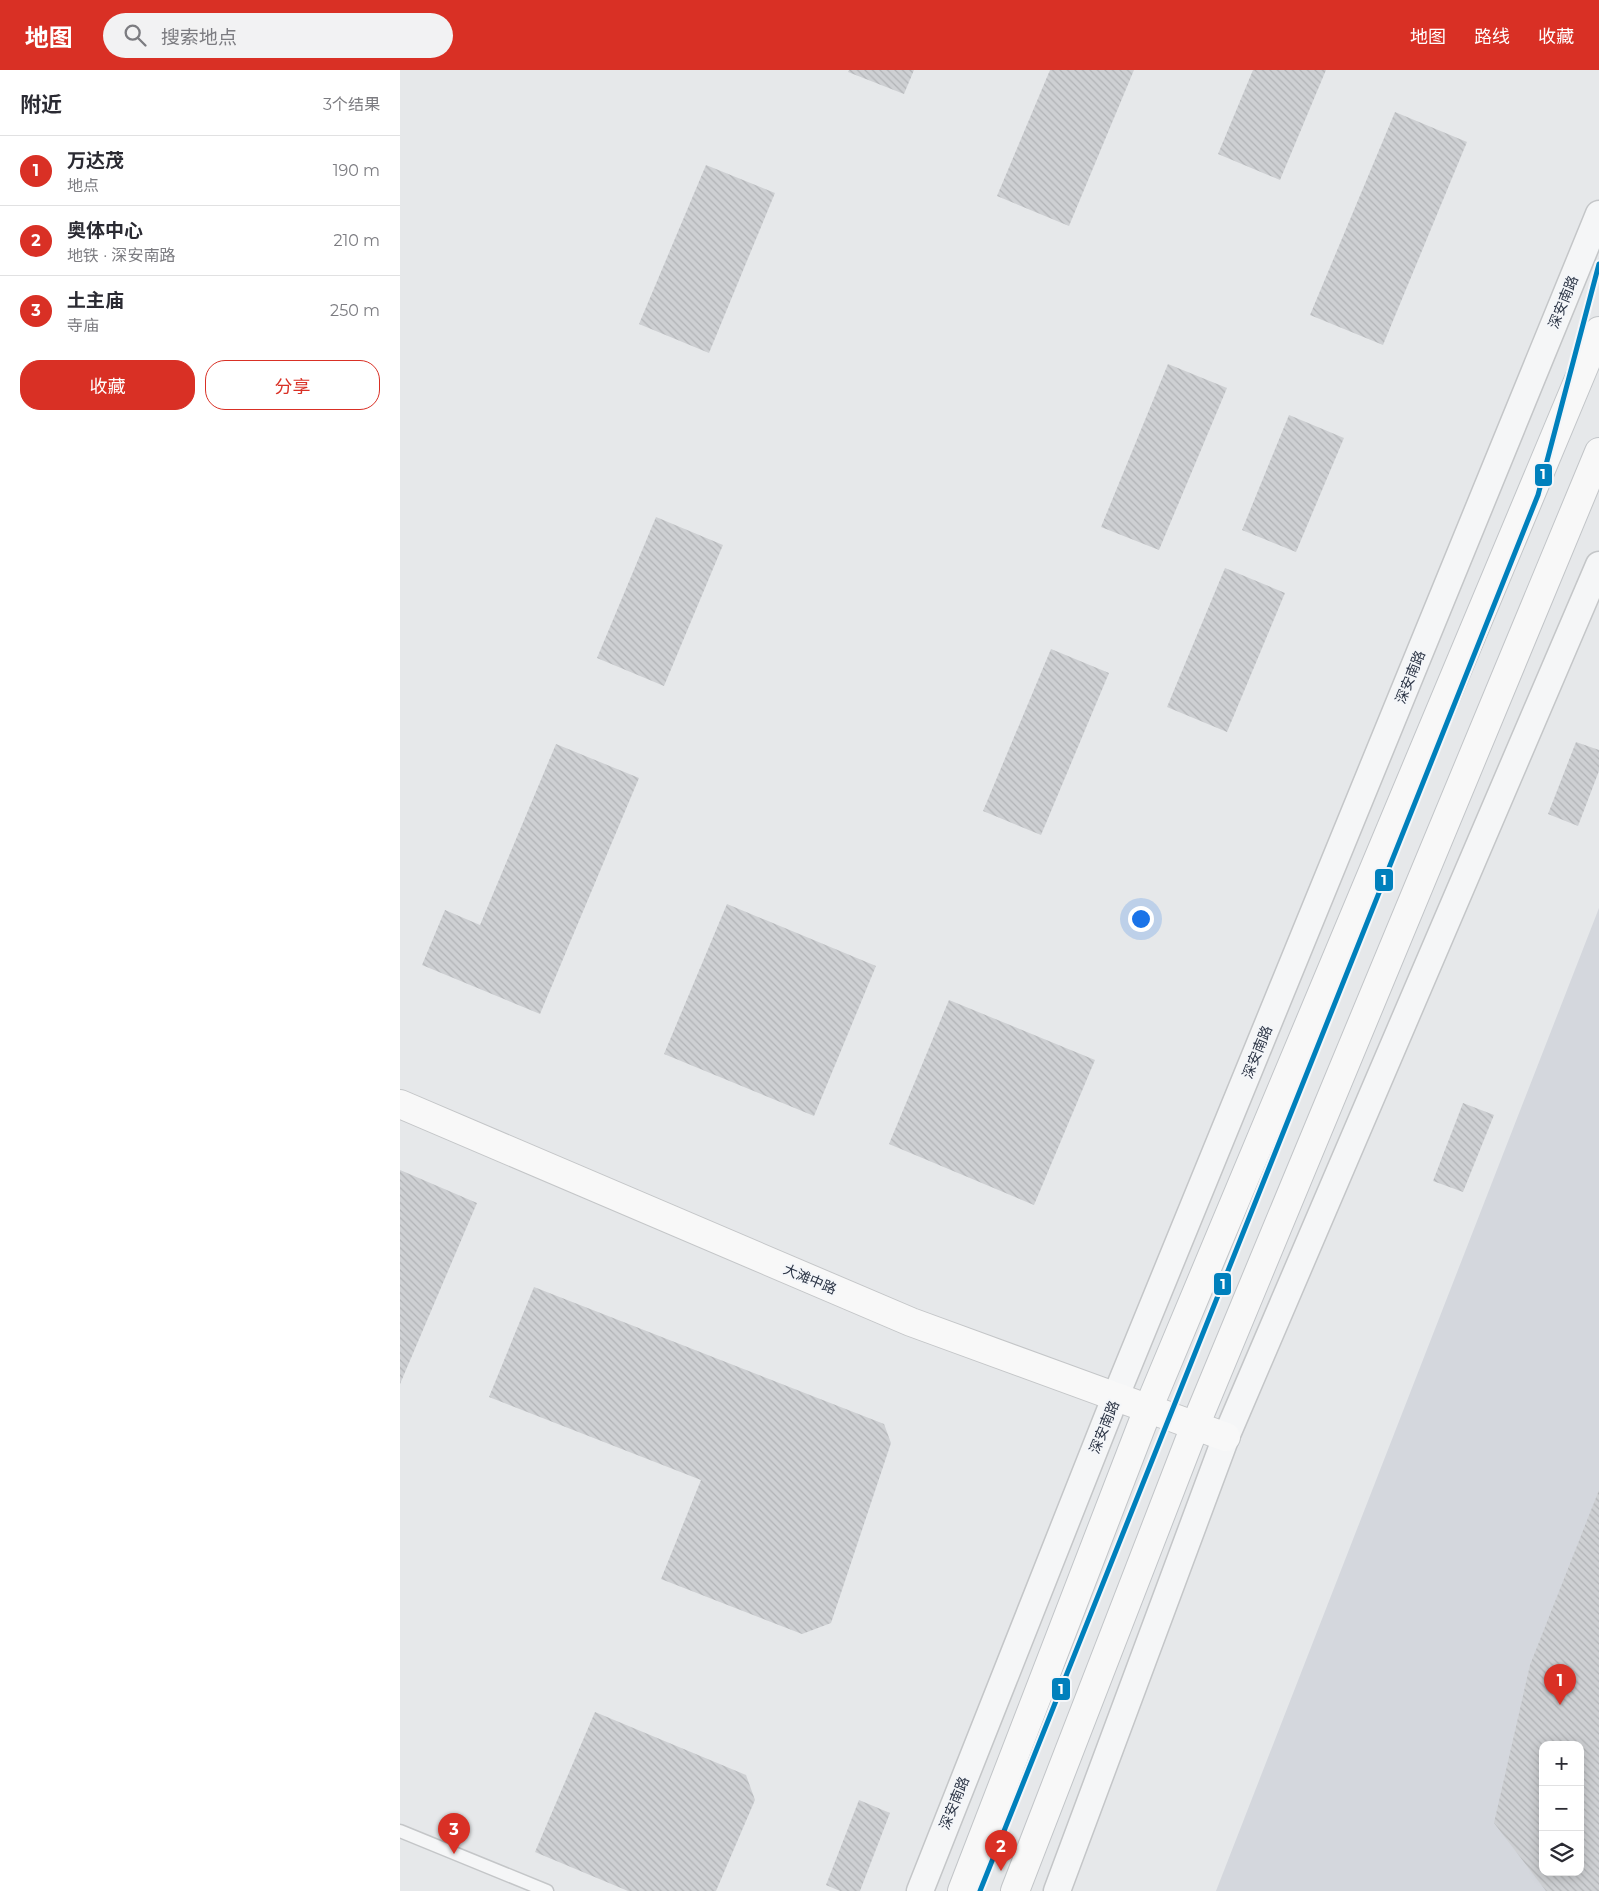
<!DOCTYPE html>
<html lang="zh">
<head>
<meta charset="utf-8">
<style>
	:root { --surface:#fff; --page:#f2f2f3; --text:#2b2b33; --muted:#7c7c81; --line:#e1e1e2; --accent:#d93025 }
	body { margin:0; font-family:Montserrat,"Noto Sans SC",sans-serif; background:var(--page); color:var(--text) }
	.controls { position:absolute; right:15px; bottom:15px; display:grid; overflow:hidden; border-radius:10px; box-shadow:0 2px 12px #0003 }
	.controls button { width:45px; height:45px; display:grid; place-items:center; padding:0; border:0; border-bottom:1px solid var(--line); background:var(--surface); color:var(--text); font:25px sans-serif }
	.you { position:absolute; left:740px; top:848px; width:18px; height:18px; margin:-12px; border:4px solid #fff; border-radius:50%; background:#1a73e8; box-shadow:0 0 0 8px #1a73e833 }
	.badge { display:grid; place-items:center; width:32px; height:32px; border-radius:50%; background:var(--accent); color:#fff; font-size:16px; font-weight:700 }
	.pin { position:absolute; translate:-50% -41px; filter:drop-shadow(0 1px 2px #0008) }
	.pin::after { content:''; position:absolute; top:26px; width:18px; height:15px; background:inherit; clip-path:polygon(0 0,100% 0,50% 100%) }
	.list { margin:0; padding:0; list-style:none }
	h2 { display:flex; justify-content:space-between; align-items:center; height:65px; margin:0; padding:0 20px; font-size:21px }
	h2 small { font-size:16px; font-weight:400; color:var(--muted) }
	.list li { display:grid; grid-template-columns:32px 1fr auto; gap:15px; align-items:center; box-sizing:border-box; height:70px; padding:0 20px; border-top:1px solid var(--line) }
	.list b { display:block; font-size:19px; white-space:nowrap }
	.list p { margin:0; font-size:16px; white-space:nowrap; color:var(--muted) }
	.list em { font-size:16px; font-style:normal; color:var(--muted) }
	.actions { display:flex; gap:10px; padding:15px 20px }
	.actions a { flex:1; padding:11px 0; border:1px solid var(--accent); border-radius:20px; text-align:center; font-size:18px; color:var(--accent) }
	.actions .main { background:var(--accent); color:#fff }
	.icon { flex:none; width:28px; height:28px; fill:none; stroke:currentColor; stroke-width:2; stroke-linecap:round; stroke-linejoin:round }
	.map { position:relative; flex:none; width:1199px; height:1821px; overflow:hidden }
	header { display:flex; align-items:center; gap:30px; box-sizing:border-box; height:70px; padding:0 25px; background:var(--accent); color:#fff }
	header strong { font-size:24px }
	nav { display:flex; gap:28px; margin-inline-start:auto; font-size:18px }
	.search { width:350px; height:45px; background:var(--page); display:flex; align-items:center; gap:12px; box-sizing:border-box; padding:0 18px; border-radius:28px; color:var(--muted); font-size:19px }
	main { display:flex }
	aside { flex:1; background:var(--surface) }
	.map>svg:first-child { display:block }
</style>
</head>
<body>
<header>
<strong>地图</strong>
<div class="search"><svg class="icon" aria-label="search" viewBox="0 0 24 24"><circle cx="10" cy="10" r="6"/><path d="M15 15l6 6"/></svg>搜索地点</div>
<nav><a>地图</a><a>路线</a><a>收藏</a></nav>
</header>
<main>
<aside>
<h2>附近<small>3个结果</small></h2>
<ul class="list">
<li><span class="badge">1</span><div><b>万达茂</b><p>地点</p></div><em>190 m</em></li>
<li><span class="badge">2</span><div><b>奥体中心</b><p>地铁 · 深安南路</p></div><em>210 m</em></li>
<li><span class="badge">3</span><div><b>土主庙</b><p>寺庙</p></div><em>250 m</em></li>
</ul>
<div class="actions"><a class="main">收藏</a><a>分享</a></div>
</aside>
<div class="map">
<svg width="1199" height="1821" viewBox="0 0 1199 1821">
	<defs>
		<pattern id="building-back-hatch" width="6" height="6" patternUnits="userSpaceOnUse" patternTransform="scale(1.25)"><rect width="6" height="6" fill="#ced0d3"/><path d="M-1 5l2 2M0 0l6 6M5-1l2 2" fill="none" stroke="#b1b3b6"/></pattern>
	</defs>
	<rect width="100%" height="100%" fill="#e6e8ea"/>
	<!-- built -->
	<path fill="#d4d7dd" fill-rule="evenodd" d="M1199,838v983h-383zM1143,1675h37v127h-37z"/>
	<!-- building -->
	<g fill="url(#building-back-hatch)" fill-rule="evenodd">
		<path d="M449,0h65l-10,24 -56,-22z"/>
		<path d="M650,0h84l-65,156 -72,-30z"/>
		<path d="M853,0h73l-46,110 -62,-26z"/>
		<path d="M995,42l72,30 -84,203 -73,-30z"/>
		<path d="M306,95l69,28 -66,160 -70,-29z"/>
		<path d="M768,294l59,24 -68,162 -58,-23z"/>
		<path d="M889,345l55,23 -48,114 -54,-22z"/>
		<path d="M256,447l67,28 -59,141 -67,-28z"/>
		<path d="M825,498l60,25 -58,139 -60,-25z"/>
		<path d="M651,579l58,24 -68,162 -58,-24z"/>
		<path d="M1176,672l23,8v21l-21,55 -30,-12z"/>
		<path d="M156,674l83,34 -99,236 -118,-49 23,-55 35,15z"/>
		<path d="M327,834l149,62 -62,150 -150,-62z"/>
		<path d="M549,930l146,60 -61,145 -145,-61z"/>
		<path d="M1063,1033l31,12 -31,77 -30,-11z"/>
		<path d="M0,1100l77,33 -77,181z"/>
		<path d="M134,1217l350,137 7,19 -60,180 -29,11 -141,-55 40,-99 -212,-83z"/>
		<path d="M1199,1420v401h-53l-52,-68 36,-158zM1143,1675h37v127h-37z"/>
		<path d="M195,1642l151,63 9,25 -39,91h-88l-93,-39z"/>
		<path d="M459,1730l31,13 -30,78h-20l-14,-6z"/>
	</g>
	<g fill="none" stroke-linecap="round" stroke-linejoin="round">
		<!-- lane casing -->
		<g stroke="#c4c6c8" stroke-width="15">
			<path id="lane" d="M0,1761l147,60"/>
		</g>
		<!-- street casing -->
		<g stroke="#c4c6c8" stroke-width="29">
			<g id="street">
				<path d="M520,1821l195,-493 484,-1184"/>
				<path d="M657,1821l169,-454 373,-872"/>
			</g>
		</g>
		<!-- secondary casing -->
		<g stroke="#c4c6c8" stroke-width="30">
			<path id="secondary" d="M0,1034l511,218 315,115"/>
		</g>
		<!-- primary casing -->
		<g stroke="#c2c5c8" stroke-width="30">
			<g id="primary">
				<path d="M562,1821l186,-482 451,-1078"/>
				<path d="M615,1821l180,-465 404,-974"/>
			</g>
		</g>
		<!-- lane -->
		<use href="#lane" stroke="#f5f6f7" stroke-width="12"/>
		<!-- street -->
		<use href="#street" stroke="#f5f6f7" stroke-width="26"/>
		<!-- secondary -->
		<use href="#secondary" stroke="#f8f8f8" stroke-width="28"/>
		<!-- primary -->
		<use href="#primary" stroke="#f8f8f8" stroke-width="28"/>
		<!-- metro-1 casing -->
		<g stroke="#f4f6f9" stroke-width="9">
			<path id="metro-1" d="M580,1821l558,-1396 61,-231"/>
		</g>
		<!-- metro-1 -->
		<use href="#metro-1" stroke="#0080bc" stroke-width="5"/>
	</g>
	<g text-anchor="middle" stroke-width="4" stroke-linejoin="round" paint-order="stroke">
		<!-- street labels -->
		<g font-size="14" fill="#2b3445" stroke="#f4f6f9">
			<text transform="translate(1163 232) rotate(-68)" y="5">深安南路</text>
			<text transform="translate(1010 607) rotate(-68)" y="5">深安南路</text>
			<text transform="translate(857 982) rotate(-68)" y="5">深安南路</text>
			<text transform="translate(410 1209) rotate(23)" y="5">大滩中路</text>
			<text transform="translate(704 1357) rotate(-68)" y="5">深安南路</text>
			<text transform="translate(554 1733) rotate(-68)" y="5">深安南路</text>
		</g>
	</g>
	<g stroke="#f4f6f9" stroke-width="2">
		<rect x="1134" y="393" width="19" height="24" rx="5" fill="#0080bc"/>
		<rect x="974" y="798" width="20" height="24" rx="5" fill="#0080bc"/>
		<rect x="813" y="1202" width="19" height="24" rx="5" fill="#0080bc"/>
		<rect x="651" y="1607" width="20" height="24" rx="5" fill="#0080bc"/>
	</g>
	<g font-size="14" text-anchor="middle" font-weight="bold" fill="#fff">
		<text x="1143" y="409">1</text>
		<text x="984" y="815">1</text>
		<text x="823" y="1219">1</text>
		<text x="661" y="1624">1</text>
	</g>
</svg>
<div class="controls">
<button>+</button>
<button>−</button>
<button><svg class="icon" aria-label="layers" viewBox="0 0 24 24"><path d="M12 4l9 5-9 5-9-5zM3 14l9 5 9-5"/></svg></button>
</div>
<div class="you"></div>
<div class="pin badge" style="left:1160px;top:1635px">1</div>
<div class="pin badge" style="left:601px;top:1801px">2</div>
<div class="pin badge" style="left:54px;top:1784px">3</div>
</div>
</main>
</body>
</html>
